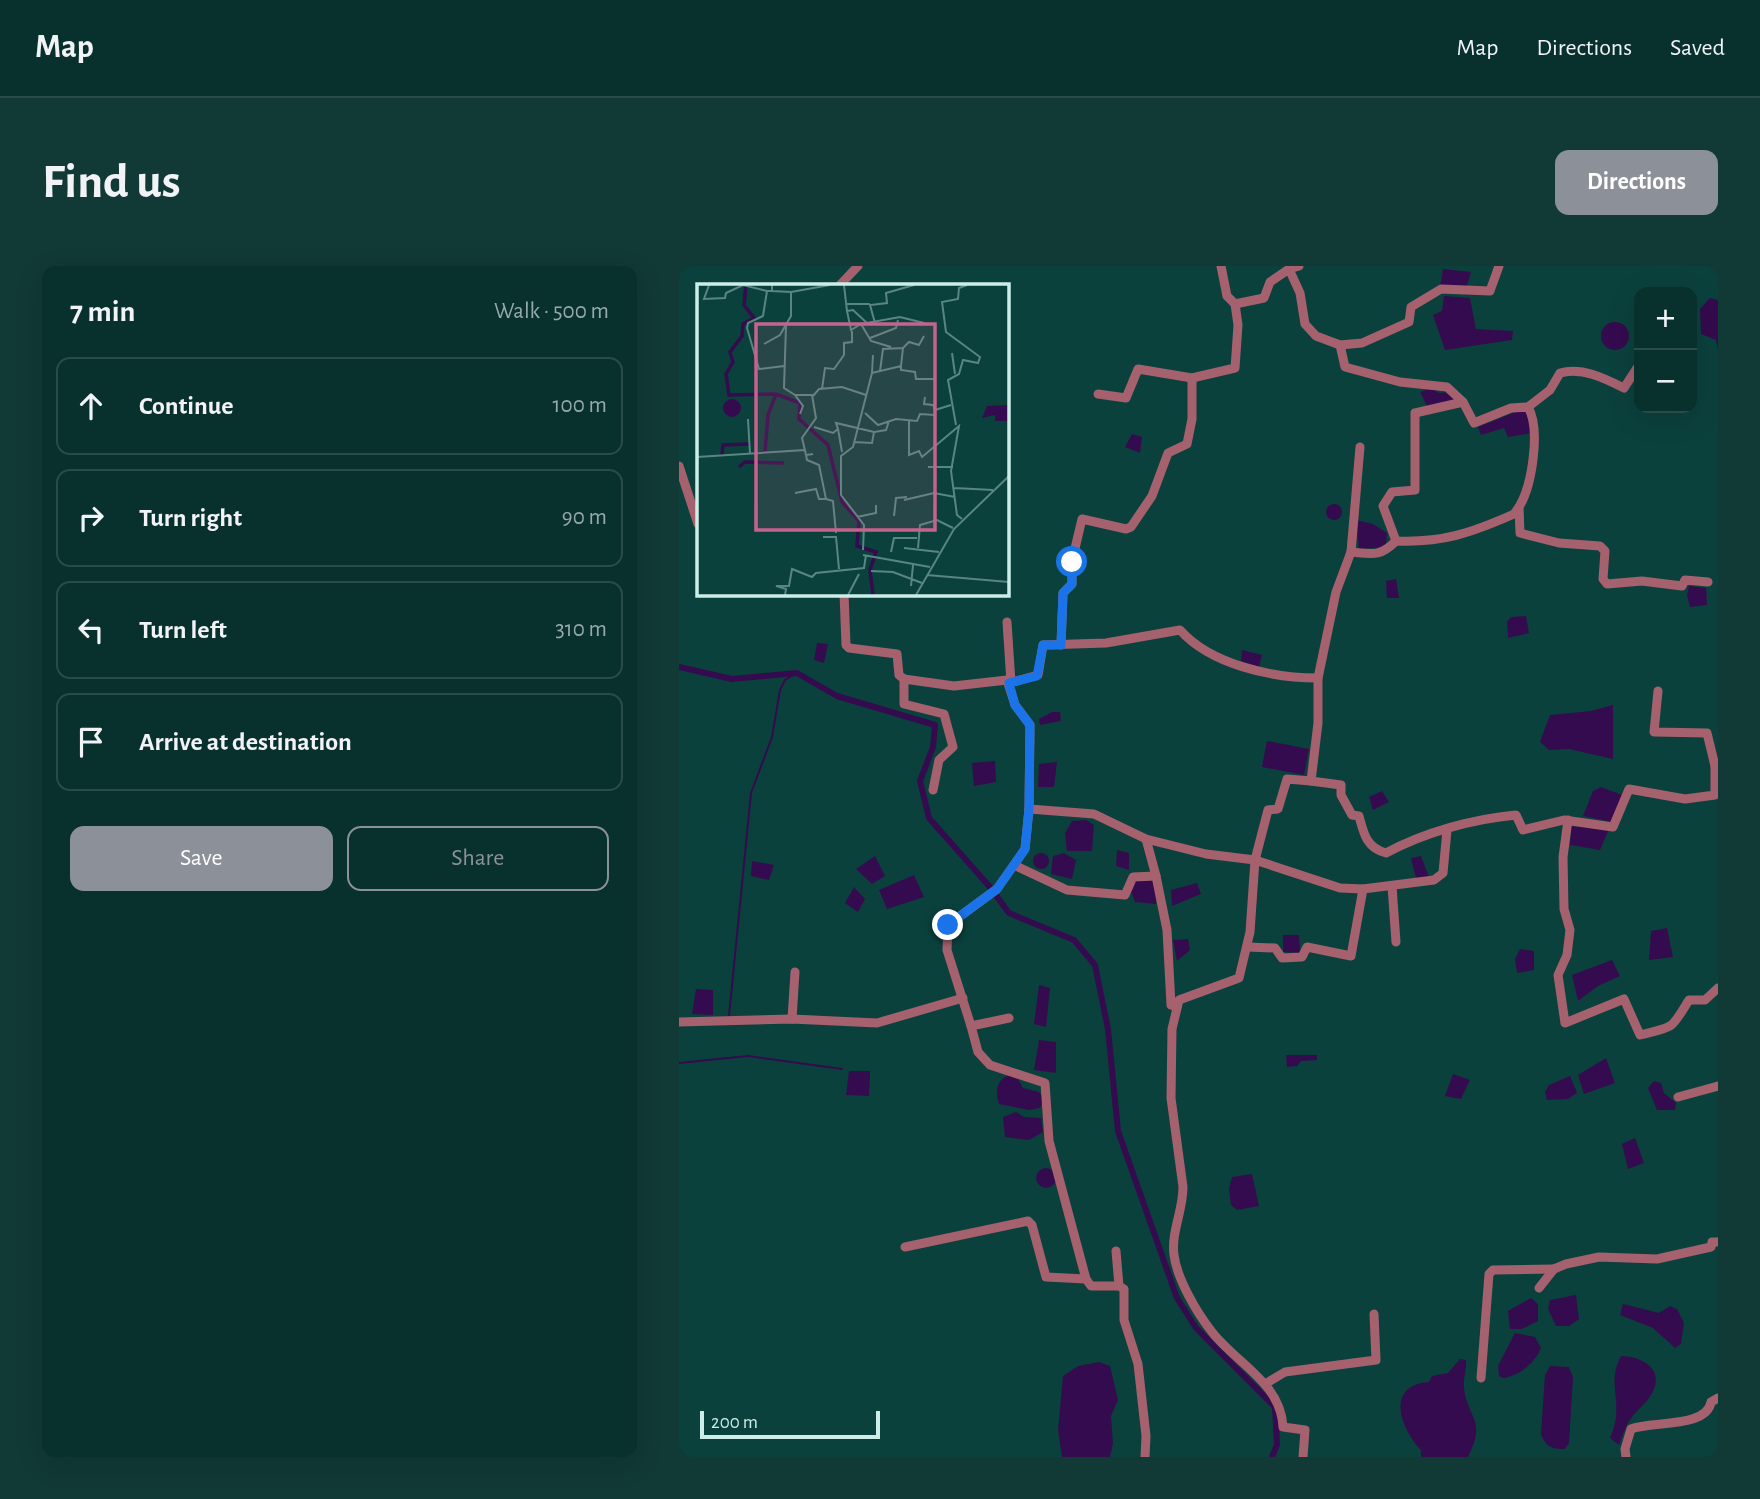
<!DOCTYPE html>
<html lang="en">
<head>
<meta charset="utf-8">
<style>
	:root { --surface:#08312e; --page:#113936; --text:#f1f3f6; --muted:#98a9aa; --line:#294c4a; --accent:#8c9099 }
	body { margin:0; font-family:"Alegreya Sans",sans-serif; background:var(--page); color:var(--text) }
	.controls { position:absolute; right:21px; top:21px; display:grid; overflow:hidden; border-radius:14px; box-shadow:0 7px 28px #0002 }
	.controls button { width:63px; height:63px; display:grid; place-items:center; padding:0; border:0; border-bottom:2px solid var(--line); background:var(--surface); color:var(--text); font:35px sans-serif }
	.scale { position:absolute; left:21px; bottom:18px; width:180px; box-sizing:border-box; padding-left:7px; border:4px solid #cdede9; border-top:0; font-size:19px; line-height:24px; white-space:nowrap; color:#cdede9; -webkit-text-stroke:5px #0b413d; paint-order:stroke }
	.stop { position:absolute; width:21px; height:21px; margin:-16px; border:5px solid #1a73e8; border-radius:50%; background:#fff }
	.stop.end { background:#1a73e8; border-color:#fff; box-shadow:0 2px 7px #0008 }
	.list { margin:0; padding:0; list-style:none }
	h2 { display:flex; justify-content:space-between; align-items:center; height:91px; margin:0; padding:0 28px; font-size:30px }
	h2 small { font-size:23px; font-weight:400; color:var(--muted) }
	.list li { display:grid; grid-template-columns:46px 1fr auto; gap:21px; align-items:center; box-sizing:border-box; height:98px; margin:0 14px 14px; padding:0 14px; border:2px solid var(--line); border-radius:14px }
	.list b { display:block; font-size:26px; white-space:nowrap }
	.list em { font-size:23px; font-style:normal; color:var(--muted) }
	.actions { display:flex; gap:14px; padding:21px 28px }
	.actions a { flex:1; padding:16px 0; border:2px solid var(--accent); border-radius:14px; text-align:center; font-size:24px; color:var(--accent) }
	.actions .main { background:var(--accent); color:#fff }
	.icon { flex:none; width:38px; height:38px; fill:none; stroke:currentColor; stroke-width:2; stroke-linecap:round; stroke-linejoin:round }
	.map { position:relative; flex:none; width:1039px; height:1191px; overflow:hidden; border-radius:14px }
	header { display:flex; align-items:center; gap:42px; box-sizing:border-box; height:98px; padding:0 35px; background:var(--surface); border-bottom:2px solid var(--line) }
	header strong { font-size:33px }
	nav { display:flex; gap:38px; margin-inline-start:auto; font-size:24px }
	.intro { display:flex; align-items:center; justify-content:space-between; box-sizing:border-box; height:168px; padding:0 42px }
	h1 { margin:0; font-size:49px }
	.button { padding:18px 32px; border-radius:14px; background:var(--accent); color:#fff; font-size:24px; font-weight:700 }
	main { display:flex; gap:42px; padding:0 42px }
	aside { flex:1; background:var(--surface); border-radius:14px; box-shadow:0 7px 28px #0002 }
	.map>svg:first-child { display:block }
</style>
</head>
<body>
<header>
<strong>Map</strong>
<nav><a>Map</a><a>Directions</a><a>Saved</a></nav>
</header>
<div class="intro"><h1>Find us</h1><a class="button">Directions</a></div>
<main>
<aside>
<h2>7 min<small>Walk · 500 m</small></h2>
<ul class="list">
<li><svg class="icon" aria-label="ahead" viewBox="0 0 24 24"><path d="M12 20V5M6 11l6-6 6 6"/></svg><div><b>Continue</b></div><em>100 m</em></li>
<li><svg class="icon" aria-label="right" viewBox="0 0 24 24"><path d="M7 20v-9h11M14 6l5 5-5 5"/></svg><div><b>Turn right</b></div><em>90 m</em></li>
<li><svg class="icon" aria-label="left" viewBox="0 0 24 24"><path d="M17 20v-9H6M10 6l-5 5 5 5"/></svg><div><b>Turn left</b></div><em>310 m</em></li>
<li><svg class="icon" aria-label="arrive" viewBox="0 0 24 24"><path d="M6 21V4h12l-3 4 3 4H6"/></svg><div><b>Arrive at destination</b></div></li>
</ul>
<div class="actions"><a class="main">Save</a><a>Share</a></div>
</aside>
<div class="map">
<svg width="1039" height="1191" viewBox="0 0 1039 1191">
	<rect width="100%" height="100%" fill="#0b413d"/>
	<!-- water -->
	<g fill="#340b4e">
		<path d="M764,3l28,3 -4,14 -27,1z"/>
		<path d="M765,30l26,2 6,31 37,2 -1,9 -67,10 -12,-35 9,-4z"/>
		<path d="M1031,32l8,2v50l-2,-10 -15,-6 -1,-25z"/>
		<circle cx="936" cy="70" r="14"/>
		<path d="M753,122l7,5 12,-1 4,10 -26,8 -9,-18z"/>
		<path d="M842,144l5,2 7,21 -25,4 -4,-9 -23,7 -3,-8z"/>
		<path d="M453,168l10,3 -2,16 -15,-6z"/>
		<circle cx="655" cy="246" r="8"/>
		<path d="M677,254l17,4 14,9 -1,14 -27,2z"/>
		<path d="M717,313l3,19h-12l-1,-17z"/>
		<path d="M1010,320l17,2 1,17 -17,2 -3,-12z"/>
		<path d="M847,350l3,17 -21,5 -1,-16 4,-5z"/>
		<path d="M138,377l11,1 -4,19 -10,-3z"/>
		<path d="M563,384l20,5 -3,12 -18,-6z"/>
		<path d="M934,439v54l-44,-10 -20,1 -9,-8 10,-27 41,-4z"/>
		<path d="M373,446h8l1,9 -21,4 -1,-6z"/>
		<path d="M588,475l42,8 -5,26 -42,-8z"/>
		<path d="M316,495l1,21 -22,4 -2,-23z"/>
		<path d="M378,496l-3,25h-16l1,-23z"/>
		<path d="M922,521l21,8 -10,27 -29,-6 10,-25z"/>
		<path d="M703,525l7,11 -16,8 -4,-13z"/>
		<path d="M407,554l8,5 -2,26h-25l-2,-18 7,-12z"/>
		<path d="M892,560l38,3 -9,21 -30,-5z"/>
		<path d="M438,584l12,3v17l-13,-4z"/>
		<circle cx="362" cy="595" r="8"/>
		<path d="M385,587l12,7 -4,19 -21,-5 2,-18z"/>
		<path d="M196,590l10,20 -13,8 -16,-15z"/>
		<path d="M742,590l9,24 -13,2 -6,-24z"/>
		<path d="M73,595l22,4 -5,15 -18,-4z"/>
		<path d="M235,609l10,22 -37,12 -8,-19z"/>
		<path d="M475,613l2,25 -21,-2 -4,-11 4,-10z"/>
		<path d="M518,617l4,11 -29,12 -1,-16z"/>
		<path d="M175,621l11,12 -7,13 -13,-9z"/>
		<path d="M988,662l6,29 -24,3 2,-29z"/>
		<path d="M604,669h16l1,18 -17,-1z"/>
		<path d="M509,673l2,11 -13,11 -4,-21z"/>
		<path d="M841,683l14,2v19l-17,3 -2,-14z"/>
		<path d="M933,694l8,16 -22,10 -20,15 -6,-26z"/>
		<path d="M360,719l11,3 -4,39 -12,-3z"/>
		<path d="M17,723l17,1v25l-21,-1z"/>
		<path d="M360,774l17,2v31l-22,-3z"/>
		<path d="M607,789h31v5l-16,1 -4,5 -10,1z"/>
		<path d="M927,792l9,25 -31,11 -6,-19z"/>
		<path d="M170,805h21l-1,25 -23,-1z"/>
		<path d="M774,808l17,6 -9,19 -16,-3z"/>
		<path d="M331,809l8,4 5,9 16,4 4,7 -3,9 -11,2 -30,-6c-4,-12 -3,-25 11,-29z"/>
		<path d="M891,810l7,17 -9,6 -21,1 -2,-8 4,-7z"/>
		<path d="M975,815l7,2 3,10 12,10 -1,7h-18l-9,-22z"/>
		<path d="M337,846l8,5 17,1 2,14 -14,8 -24,-3 -2,-20z"/>
		<path d="M956,872l9,25 -16,6 -6,-25z"/>
		<circle cx="367" cy="912" r="10"/>
		<path d="M573,908l7,32 -22,4 -6,-5 -2,-16 3,-12z"/>
		<path d="M897,1029l3,24 -10,7h-13l-8,-17 2,-9z"/>
		<path d="M852,1032l7,6v17l-16,8h-12l-2,-18z"/>
		<path d="M944,1038l36,9 11,-7 7,3 7,14 -3,21 -6,4 -22,-20 -33,-13z"/>
		<path d="M836,1067l20,4 6,11c-6,15 -22,28 -38,30l-4,-2 -1,-10z"/>
		<path d="M942,1090c18,0 42,11 33,33 -4,12 -17,20 -24,31 -5,7 -8,17 -11,25l-9,-7c16,-34 -5,-54 11,-82z"/>
		<path d="M781,1093l6,1c1,9 -3,19 -2,28 4,32 23,31 4,69h-47v-7c-21,-22 -36,-65 8,-68l3,-6 16,-3z"/>
		<path d="M420,1096l11,4 8,34 -7,16 2,27 -3,14h-48l-4,-27 5,-54 15,-10z"/>
		<path d="M871,1100l19,1 4,10 -4,66 -4,6c-14,0 -19,-2 -24,-15l4,-59z"/>
	</g>
	<g fill="none" stroke-linecap="round" stroke-linejoin="round">
		<!-- stream -->
		<g stroke="#340b4e" stroke-width="2">
			<path d="M50,750l22,-223 21,-56 8,-47 5,-10 12,-7"/>
			<path d="M0,797l69,-7 94,13"/>
		</g>
		<!-- canal -->
		<path stroke="#340b4e" stroke-width="6" d="M0,401l53,12 65,-6 40,23 98,29 -2,22 -13,34 9,37 60,68 20,27 65,27 21,25 13,64 10,102 59,167 19,30 79,79 2,38 -5,12"/>
		<!-- minor -->
		<g stroke="#a6616f" stroke-width="9">
			<path d="M542,0l6,30 8,8 29,-6 6,-16 19,-13"/>
			<path d="M620,0l-10,3 11,24 5,31 11,12 24,9 5,22 55,15 47,5 16,15"/>
			<path d="M161,19l18,-19"/>
			<path d="M661,79l22,-2 47,-21 2,-15 30,-18 49,2 9,-25"/>
			<path d="M419,128l28,4 12,-29 54,9"/>
			<path d="M849,141l22,-17 10,-17c22,-6 44,5 64,15l15,-23"/>
			<path d="M681,181l-9,105c22,2 29,5 45,-11 46,2 75,-8 118,-27l5,-7 1,26 39,10 41,3 5,5 -2,28 4,5 35,-3 40,5 3,-6 23,2"/>
			<path d="M0,200l19,58"/>
			<path d="M717,275l-13,-35 9,-14 23,-2v-77l48,-11 11,21 37,-15 17,-1c13,22 4,79 -9,100"/>
			<path d="M165,327l2,52 3,3 48,6 2,21 5,4"/>
			<path d="M328,356l4,61"/>
			<path d="M382,379l2,-52 9,-9v-23l10,-42 44,10 5,-2 21,-31 16,-43 19,-9 5,-25v-41l43,-10 3,-43 -3,-21"/>
			<path d="M330,417l29,-8 5,-30 63,-2 74,-13c31,35 93,48 138,48"/>
			<path d="M979,425l-4,41 53,1 8,33"/>
			<path d="M632,515l30,4v10l11,20 7,1c5,19 8,32 27,37 39,-21 87,-34 130,-38l7,15 41,-10 49,7 16,-38 56,10 30,-4v-29l3,-2"/>
			<path d="M254,524l6,-30 14,-13 -9,-33 -40,-10v-25l50,7 53,-6 8,25 15,20 -1,84 -4,40 -28,40 -49,36 -1,25 24,76"/>
			<path d="M350,543l65,5 52,25"/>
			<path d="M889,554l-5,37 1,52 6,21 -3,25 -9,20 7,48 59,-24 16,36c36,-9 30,-5 49,-35h16l13,-12"/>
			<path d="M335,599l53,25 58,5 8,-18 23,-1 -10,-37 60,15 49,6 85,28 23,1"/>
			<path d="M477,610l11,54 4,75 6,2"/>
			<path d="M713,620l4,56"/>
			<path d="M569,681l27,1 7,10 20,-1 5,-10 44,9 12,-67 71,-9 9,-7 4,-43"/>
			<path d="M330,752l-38,8 7,26 12,13 55,18 4,58 37,138 5,7h28l5,3v31l14,44 8,72 -1,21"/>
			<path d="M113,753l3,-47"/>
			<path d="M0,756l113,-3 85,4 86,-25"/>
			<path d="M999,831l40,-11"/>
			<path d="M226,981l123,-26 4,4 14,52 40,2"/>
			<path d="M437,985l3,35"/>
			<path d="M860,1022l15,-19 12,-5 33,-7 58,2 54,-12 1,-5h6"/>
			<path d="M802,1112l8,-104 4,-4 61,-1"/>
			<path d="M586,1118l20,-12 91,-12 -2,-46"/>
			<path d="M624,1191l2,-27 -22,-3c-2,-44 -46,-63 -71,-95 -15,-19 -35,-53 -38,-77 -3,-23 9,-44 9,-68l-12,-89 1,-69 7,-29 60,-22 11,-46 5,-72 13,-50 10,-1 9,-30 24,2 7,-58v-45l18,-86 15,-40"/>
			<path d="M947,1191l-1,-8 6,-20c21,-8 76,-1 80,-27l7,-4"/>
		</g>
	</g>
	<g fill="none" stroke-linecap="round" stroke-linejoin="round">
		<!-- route -->
		<path stroke="#1a73e8" stroke-width="9" d="M269,659l49,-36 28,-40 4,-40 1,-84 -15,-20 -6,-22 28,-7 6,-31h18l2,-52 9,-9v-22"/>
	</g>
	<!-- overview -->
	<g transform="translate(18 18)">
		<rect width="312" height="312" fill="#0b413d"/>
		<path d="M26 124a9 9 0 1 1 18 0a9 9 0 1 1-18 0ZM311,121v16h-13v-6l-13,3 5,-12z" fill="#340b4e"/>
		<path fill="none" stroke="#340b4e" stroke-width="3.5" d="M49,1l-2,20 10,13 -11,6 -1,12 -12,16 3,10 -7,12 3,21 47,-1 24,9 -1,16 29,26 14,57 17,19 -2,25 19,6 -6,18 3,25M68,167l3,-36 8,-21M25,171l1,-10 26,-1M42,183l6,-5 39,1"/>
		<path fill="none" stroke="#598682" stroke-width="2" d="M12,1l-5,14 21,-1 1,-5 17,-8 24,6M147,1l3,26 6,-1 14,13M75,7h-5l-4,25 -15,7 -1,5 12,41 25,-3M94,8l39,-7M149,20h24M150,27l4,19 10,-6M178,39l-5,-18 17,-2 -1,-10 28,-8M89,42l-2,62 11,7M173,54l26,-10 2,-8M67,60l16,-9 11,-19v-24l-19,-1v-6M194,63l-20,-6 -10,-17 39,-7 24,6M206,64l6,-6 10,3 5,-9M255,69l3,21M176,71l-1,18 29,-7v4l14,2 1,7h18M183,87l3,-22 20,-1 -2,18M125,105l3,-21 9,1 10,-14v-12l8,-1v-11M116,112l6,-7 23,-2 24,8M228,113l-1,7 9,1 2,5M168,129l13,12 18,-6 21,2 3,-7 15,1v-5l16,-5M103,130l3,-8 -8,-11h17l4,23 -14,20 4,17M51,135l2,35M212,136v35l10,-4 3,6 37,-31 -8,45 6,44 5,4M259,141l-8,-45 11,-6 4,-14 15,3 2,-6 -34,-25 -4,-30 16,-3 1,-11 8,-3M117,143l19,6 5,-4 -2,-6 38,9M141,145l4,23M157,158l18,1 2,-11 12,-2 3,-9M116,170l-7,1 1,5 12,5 7,34 7,2 3,32M0,173l108,-7M231,183h25M257,204l39,2M98,209l21,-4 3,10h7M207,216l30,-7 21,4M197,232l2,-18 11,-1M160,233l19,-4v-8M126,253h13l3,32M207,264l35,4M221,264l2,-23 17,-5 16,8M166,266l1,-25 -23,-30v-39l12,-9 19,-74M194,268l3,-14h23M166,271l67,12M174,287l22,1 29,11M230,291l82,7M214,302l2,-21M88,311l1,-6 -10,-3h13l3,-17 20,8 4,-4 48,-5 2,-13M151,311l11,-21M219,311l38,-66 55,-53"/>
		<path fill="#c6638d" fill-opacity="0.15" stroke="#c6638d" stroke-width="3.5" d="M59,40h179v206h-179z"/>
		<rect width="312" height="312" fill="none" stroke="#cdede9" stroke-width="3.5"/>
	</g>
</svg>
<div class="controls">
<button>+</button>
<button>−</button>
</div>
<div class="scale">200 m</div>
<div class="stop" style="left:393px;top:296px"></div>
<div class="stop end" style="left:269px;top:659px"></div>
</div>
</main>
</body>
</html>
